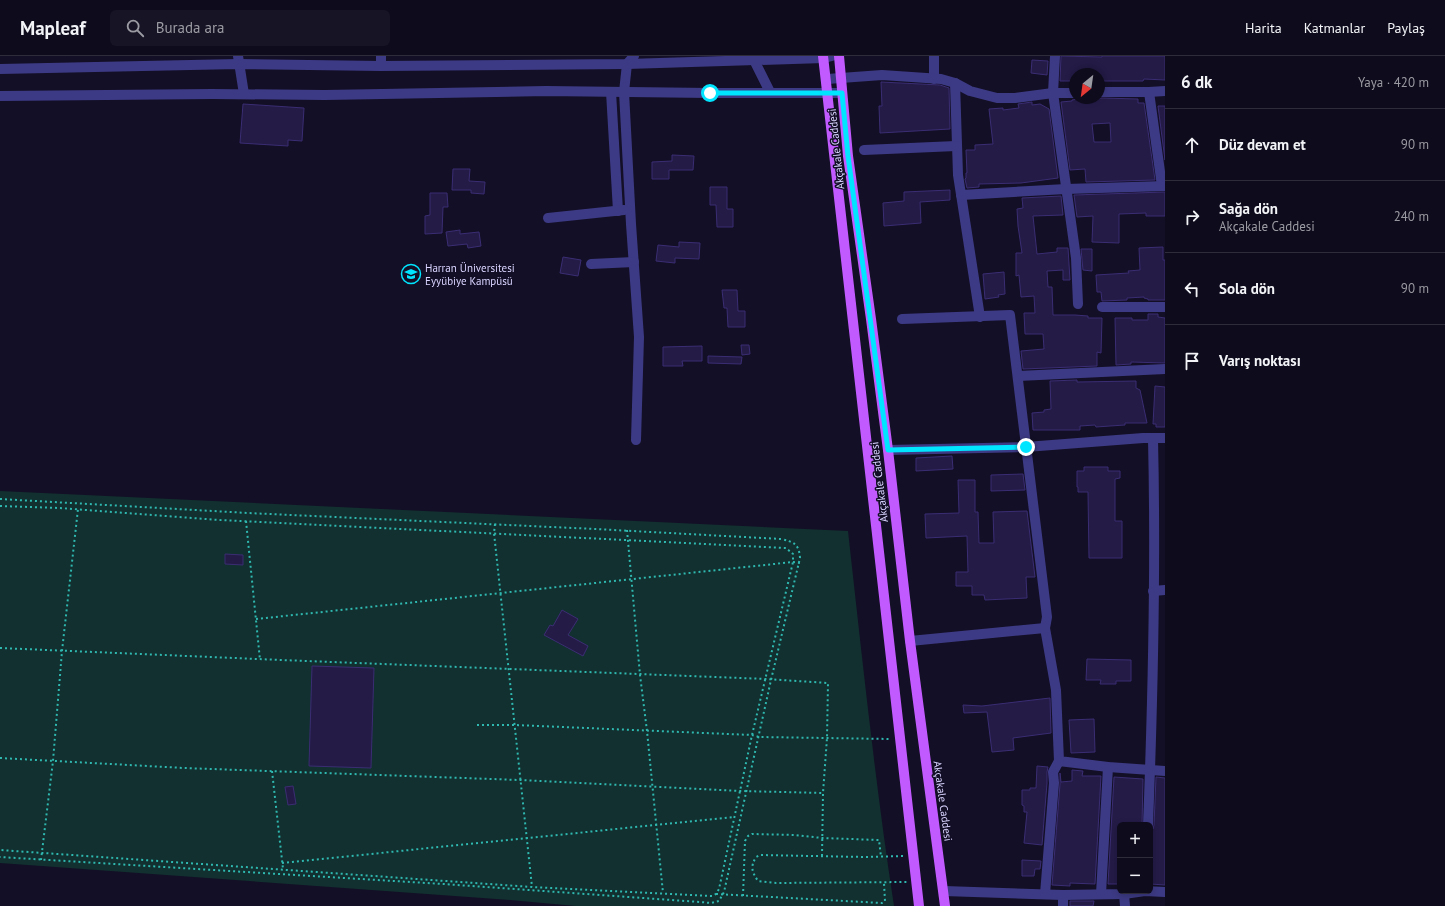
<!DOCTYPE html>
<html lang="tr">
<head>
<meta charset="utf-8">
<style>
	:root { --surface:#0e0b1c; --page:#171425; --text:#f1f3f6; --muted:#9b9ba3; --line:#2e2b3b }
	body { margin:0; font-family:"PT Sans",sans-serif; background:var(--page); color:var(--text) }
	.controls { position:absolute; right:12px; bottom:12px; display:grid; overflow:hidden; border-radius:6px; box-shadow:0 2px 6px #0003 }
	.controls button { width:36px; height:36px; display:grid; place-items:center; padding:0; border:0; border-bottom:1px solid var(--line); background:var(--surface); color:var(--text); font:20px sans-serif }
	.compass { position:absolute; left:1069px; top:12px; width:36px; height:36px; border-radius:50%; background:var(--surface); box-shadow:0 2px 6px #0003; rotate:209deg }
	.stop { position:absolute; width:12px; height:12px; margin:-9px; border:3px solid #00e5ff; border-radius:50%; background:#fff }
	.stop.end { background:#00e5ff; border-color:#fff; box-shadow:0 1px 4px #0008 }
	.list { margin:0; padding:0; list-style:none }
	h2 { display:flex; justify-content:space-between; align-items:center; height:52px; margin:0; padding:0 16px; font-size:17px }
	h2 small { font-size:13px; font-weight:400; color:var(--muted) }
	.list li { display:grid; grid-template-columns:26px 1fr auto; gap:12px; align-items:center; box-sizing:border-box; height:72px; padding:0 16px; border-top:1px solid var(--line) }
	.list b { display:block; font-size:15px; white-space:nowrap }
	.list p { margin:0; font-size:13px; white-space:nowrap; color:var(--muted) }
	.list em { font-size:13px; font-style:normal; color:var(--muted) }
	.icon { flex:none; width:22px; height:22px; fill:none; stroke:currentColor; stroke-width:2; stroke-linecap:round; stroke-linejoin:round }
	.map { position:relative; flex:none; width:1165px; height:850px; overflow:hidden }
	header { display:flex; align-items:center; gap:24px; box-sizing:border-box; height:56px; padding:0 20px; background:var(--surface); border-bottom:1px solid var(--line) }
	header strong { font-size:19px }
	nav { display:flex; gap:22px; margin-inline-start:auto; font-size:14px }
	.search { width:280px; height:36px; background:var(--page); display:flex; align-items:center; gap:10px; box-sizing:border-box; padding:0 14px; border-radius:6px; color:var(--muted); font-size:15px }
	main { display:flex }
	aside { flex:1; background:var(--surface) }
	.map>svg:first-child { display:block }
</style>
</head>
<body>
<header>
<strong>Mapleaf</strong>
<div class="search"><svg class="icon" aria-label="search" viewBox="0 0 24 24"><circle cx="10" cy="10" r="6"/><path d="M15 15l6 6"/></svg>Burada ara</div>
<nav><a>Harita</a><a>Katmanlar</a><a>Paylaş</a></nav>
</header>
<main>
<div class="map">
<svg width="1165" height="850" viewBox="0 0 1165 850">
	<rect width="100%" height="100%" fill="#130f26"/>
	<!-- green -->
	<path fill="#12302f" d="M0,435l848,40c14,125 27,251 46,375h-318l-66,-6 -510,-37z"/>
	<!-- building -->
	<g fill="#241b47" stroke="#3b2d73" fill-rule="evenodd">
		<path d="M1061,0l41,1v-1h63v24l-21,-1 -1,2h-42l-2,-1v-6h-24v7h-15z"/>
		<path d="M1032,4l16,1 -1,14 -16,-2z"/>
		<path d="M881,26l59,3 9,3 1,41 -70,4 -1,-27h3z"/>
		<path d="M1102,42l36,1v4h6l11,77 -69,2 -1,-13 -15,1 -9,-68 11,-1v-1l6,-1h10l1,1zM1110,67l1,19h-17l-2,-18z"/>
		<path d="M1032,46v3l8,-1 9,5 9,69 -37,5 -42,1v3l-12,1 -2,-9 1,-1v-5h1l-1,-23h9v-5l18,-1 -4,-35 14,-1v2l16,-2 -1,-4z"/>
		<path d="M243,48l61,4 -2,33 -14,-1v6l-48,-3z"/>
		<path d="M1158,50h7v54z"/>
		<path d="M672,99l22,1 -1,14h-24v9h-17v-17l20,-1z"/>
		<path d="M453,113h17l-1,12 16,1 -1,12 -13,-1v-3h-19z"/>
		<path d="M710,131h17v22h6v18h-16l-1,-22h-6z"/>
		<path d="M950,134v10l-30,2 1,21 -37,3 -1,-23 21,-2v-9z"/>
		<path d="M1165,136v24h-19v-3l-27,1v29l-27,-1 1,-26 -16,1 -3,-22z"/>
		<path d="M430,137h17l1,14h-5l-1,26 -17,1v-18l5,-1z"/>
		<path d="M1061,140l2,19 -30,1 4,38 20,-2v-4h11l2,32h-7v-10l-16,1 1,16h4l1,28h22l13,1v2h14l-1,35 -4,-1v14l-74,3 -2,-18 23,-2 -1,-15h-18l-1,-21h11l-1,-17 -13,1 -2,-22 -3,1v-23h6l-4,-27 -1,-17 6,-1 -1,-10z"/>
		<path d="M460,174v4l19,-2 2,14 -13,2 -1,-4 -19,2 -2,-14z"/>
		<path d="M679,186l21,1 -1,16 -24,-1v5l-19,-2 2,-16 21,2z"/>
		<path d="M1163,191v13h2v40h-17v-1l-4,-1v-1l-17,1v2l-25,1 -1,-9h-4l-1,-17 33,-2 -1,-2 12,-1 -1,-22z"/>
		<path d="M1081,193h11v22l-9,-1z"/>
		<path d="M563,201l18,3 -3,16 -18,-3z"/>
		<path d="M1004,216l1,22 -7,1 1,2 -14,2 -2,-25z"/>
		<path d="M722,234h15l1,21h7v16h-17l-1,-19h-3z"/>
		<path d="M1148,258h10v3l7,1v45l-34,-1v2l-15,1 -1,-47h17v2h16z"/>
		<path d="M741,289h8l1,9 -8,1z"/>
		<path d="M702,290v15h-20l1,5h-20v-19z"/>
		<path d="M708,300l34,1 -1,7 -33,-1z"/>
		<path d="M1077,324v2l59,-1v7l4,2 7,33h-22v2l-15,1 -14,1 -1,-2 -15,1v4h-47l-1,-17 12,-1v-2l7,-1 -1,-28z"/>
		<path d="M1155,330l10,1v40h-9v-3h-3z"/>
		<path d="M952,400l1,13 -37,2v-13z"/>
		<path d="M1084,411h24v4h12v7l-5,1v42h7v37h-33l-1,-66h-10v-5h-1v-16h7z"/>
		<path d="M1023,418l2,16 -34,1v-16z"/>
		<path d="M958,424h17v32h3l1,31h15l-1,-31 34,-1 8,66h-9l1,21 -42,2 -1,-5h-12v-9h-16v-14h12l-1,-36 -41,2 -1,-24 34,-1z"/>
		<path d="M225,498l18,1v10l-18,-1z"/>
		<path d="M562,554l16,9 -10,16 20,11 -5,10 -39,-21 6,-10 3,1z"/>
		<path d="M1087,603l44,1v21h-15v3h-16l1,-4h-15z"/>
		<path d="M312,610l62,2 -3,100 -62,-2z"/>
		<path d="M1050,642l1,35 -38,5 1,12 -22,2 -5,-40 -23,1 -1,-8 19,1z"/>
		<path d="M1094,663l1,33 -24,1 -2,-33z"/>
		<path d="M1037,710l11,1 -1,5v11l-5,62 -18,-2 3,-31h-3v-6l-2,-1v-15h8v-2h6z"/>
		<path d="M1072,714l11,1 -1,5h19l-6,108 -25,-1v3l-18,-1 8,-101v-11l1,9 11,-1z"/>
		<path d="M1114,721l29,2 -1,46h-22v59h-12z"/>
		<path d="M1156,721l9,1v107l-15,-1v-53l3,-2 1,-4z"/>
		<path d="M293,730l3,18 -8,1 -3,-18z"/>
		<path d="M1022,804l19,1 -1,8h-5l-1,7h-12z"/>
		<path d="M1070,845h24l-1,5h-23z"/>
	</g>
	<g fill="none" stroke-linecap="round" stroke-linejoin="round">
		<!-- path -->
		<g stroke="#2fb8b0" stroke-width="2" stroke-dasharray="2 3" stroke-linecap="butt">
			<path d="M0,443l248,14 347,16 186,10c13,3 18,5 19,19l-29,122 -47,212 -5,9 -8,2 -11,-1 -257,-18 -443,-27"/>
			<path d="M0,450l60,2 159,12 567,28 7,6v8l-41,173 -33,154 -3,5 -4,2 -180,-9 -532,-37"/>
			<path d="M246,465l14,139"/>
			<path d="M495,468l-1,9 38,354"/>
			<path d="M627,474l13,145 7,56 16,162"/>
			<path d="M256,563l537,-57 7,1"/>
			<path d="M0,592l281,12 485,19 62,4 -1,55 -4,55 -1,63"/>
			<path d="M477,669h38l237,10 7,2 132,2"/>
			<path d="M0,702l184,10 336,12 220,11 83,2"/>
			<path d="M272,715l11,98"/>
			<path d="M903,800l-38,1 -105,-2 -4,2c-6,10 -4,15 2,24l18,2 131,-1"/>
			<path d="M41,804l12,-99 9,-110 16,-142"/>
			<path d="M282,807l452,-46"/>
			<path d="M716,838l166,9 3,-2 -1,-18"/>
			<path d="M743,840l2,-55 3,-5 4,-2 43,1 27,3 57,2 2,17"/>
		</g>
		<!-- minor -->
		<g stroke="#3d3a85" stroke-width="10">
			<path d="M238,0l6,38"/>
			<path d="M634,0l-7,8 -3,28 7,132 8,113 -3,103"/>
			<path d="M752,0l18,36"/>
			<path d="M934,0v23"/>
			<path d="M1055,0l-2,37 23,165 2,46"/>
			<path d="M381,10v-10"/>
			<path d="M0,13l238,-5 143,2 246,-2 197,-6 8,-2"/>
			<path d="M827,23l55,-4 59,4 14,4 15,8 27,7h18l38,-5h22"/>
			<path d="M955,27l3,92 22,142"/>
			<path d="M611,36l7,119"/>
			<path d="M1099,36h50l16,-1"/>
			<path d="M1149,36l13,94"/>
			<path d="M0,40l212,-2 113,1 221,-4 164,2h132"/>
			<path d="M864,94l92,-4"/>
			<path d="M961,139l105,-6 99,-3"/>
			<path d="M548,162l76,-8"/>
			<path d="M591,208l43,-2"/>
			<path d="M1102,251h63"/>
			<path d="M902,263l108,-4 37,302 -2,11 11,62 3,71 49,6 57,4"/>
			<path d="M1018,320l147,-7"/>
			<path d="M888,394l138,-3 117,-9h22"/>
			<path d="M1153,535l12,-1"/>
			<path d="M910,585l135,-13"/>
			<path d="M1148,769c5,-128 8,-257 5,-386"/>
			<path d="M944,835l119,4 61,-1 21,-3 20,1"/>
			<path d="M1045,838l9,-111 -1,-11 6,-11"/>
			<path d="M1101,838l7,-127"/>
			<path d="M1124,838l1,12"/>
			<path d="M1063,850v-11"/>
		</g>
		<!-- major -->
		<g stroke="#c25bff" stroke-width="10">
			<path d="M823,0l96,850"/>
			<path d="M839,0l9,100 23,163 17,131 22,191 35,265"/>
		</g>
	</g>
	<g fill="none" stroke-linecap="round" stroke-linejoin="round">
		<!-- route -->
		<path stroke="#00e5ff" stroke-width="5" d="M710,37h132l6,63 40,294 138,-3"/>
	</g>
	<!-- icons -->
	<defs>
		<g id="university-ring" transform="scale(1)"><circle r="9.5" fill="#130f26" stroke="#00e5ff" stroke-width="1.5"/><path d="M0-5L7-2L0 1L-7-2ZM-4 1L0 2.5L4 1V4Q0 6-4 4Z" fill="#00e5ff"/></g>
	</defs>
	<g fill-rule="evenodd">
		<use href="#university-ring" x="411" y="218"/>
	</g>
	<g text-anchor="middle" stroke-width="3" stroke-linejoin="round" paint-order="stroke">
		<!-- street labels -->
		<g font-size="11" fill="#d9d4ff" stroke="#130f26">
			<text transform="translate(836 93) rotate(-96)" y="4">Akçakale Caddesi</text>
			<text transform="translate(879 426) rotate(-97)" y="4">Akçakale Caddesi</text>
			<text transform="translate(943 745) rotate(82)" y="4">Akçakale Caddesi</text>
		</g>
		<!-- poi labels -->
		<g font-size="11" fill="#d9d4ff" stroke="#130f26" text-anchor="start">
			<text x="425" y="216">Harran Üniversitesi<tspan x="425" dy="13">Eyyübiye Kampüsü</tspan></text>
		</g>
	</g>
</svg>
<div class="controls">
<button>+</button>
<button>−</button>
</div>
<svg class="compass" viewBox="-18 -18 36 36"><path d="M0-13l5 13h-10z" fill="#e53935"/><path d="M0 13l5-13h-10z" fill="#9b9ba3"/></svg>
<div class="stop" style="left:710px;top:37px"></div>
<div class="stop end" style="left:1026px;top:391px"></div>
</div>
<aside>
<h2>6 dk<small>Yaya · 420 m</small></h2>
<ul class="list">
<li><svg class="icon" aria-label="ahead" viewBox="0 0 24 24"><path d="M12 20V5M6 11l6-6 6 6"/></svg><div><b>Düz devam et</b></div><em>90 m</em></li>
<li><svg class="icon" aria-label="right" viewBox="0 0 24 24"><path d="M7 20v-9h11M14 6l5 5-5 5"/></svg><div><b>Sağa dön</b><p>Akçakale Caddesi</p></div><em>240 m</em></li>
<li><svg class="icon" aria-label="left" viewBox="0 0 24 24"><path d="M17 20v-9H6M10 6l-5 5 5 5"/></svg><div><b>Sola dön</b></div><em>90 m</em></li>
<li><svg class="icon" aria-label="arrive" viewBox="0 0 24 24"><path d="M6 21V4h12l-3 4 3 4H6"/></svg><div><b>Varış noktası</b></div></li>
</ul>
</aside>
</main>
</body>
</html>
